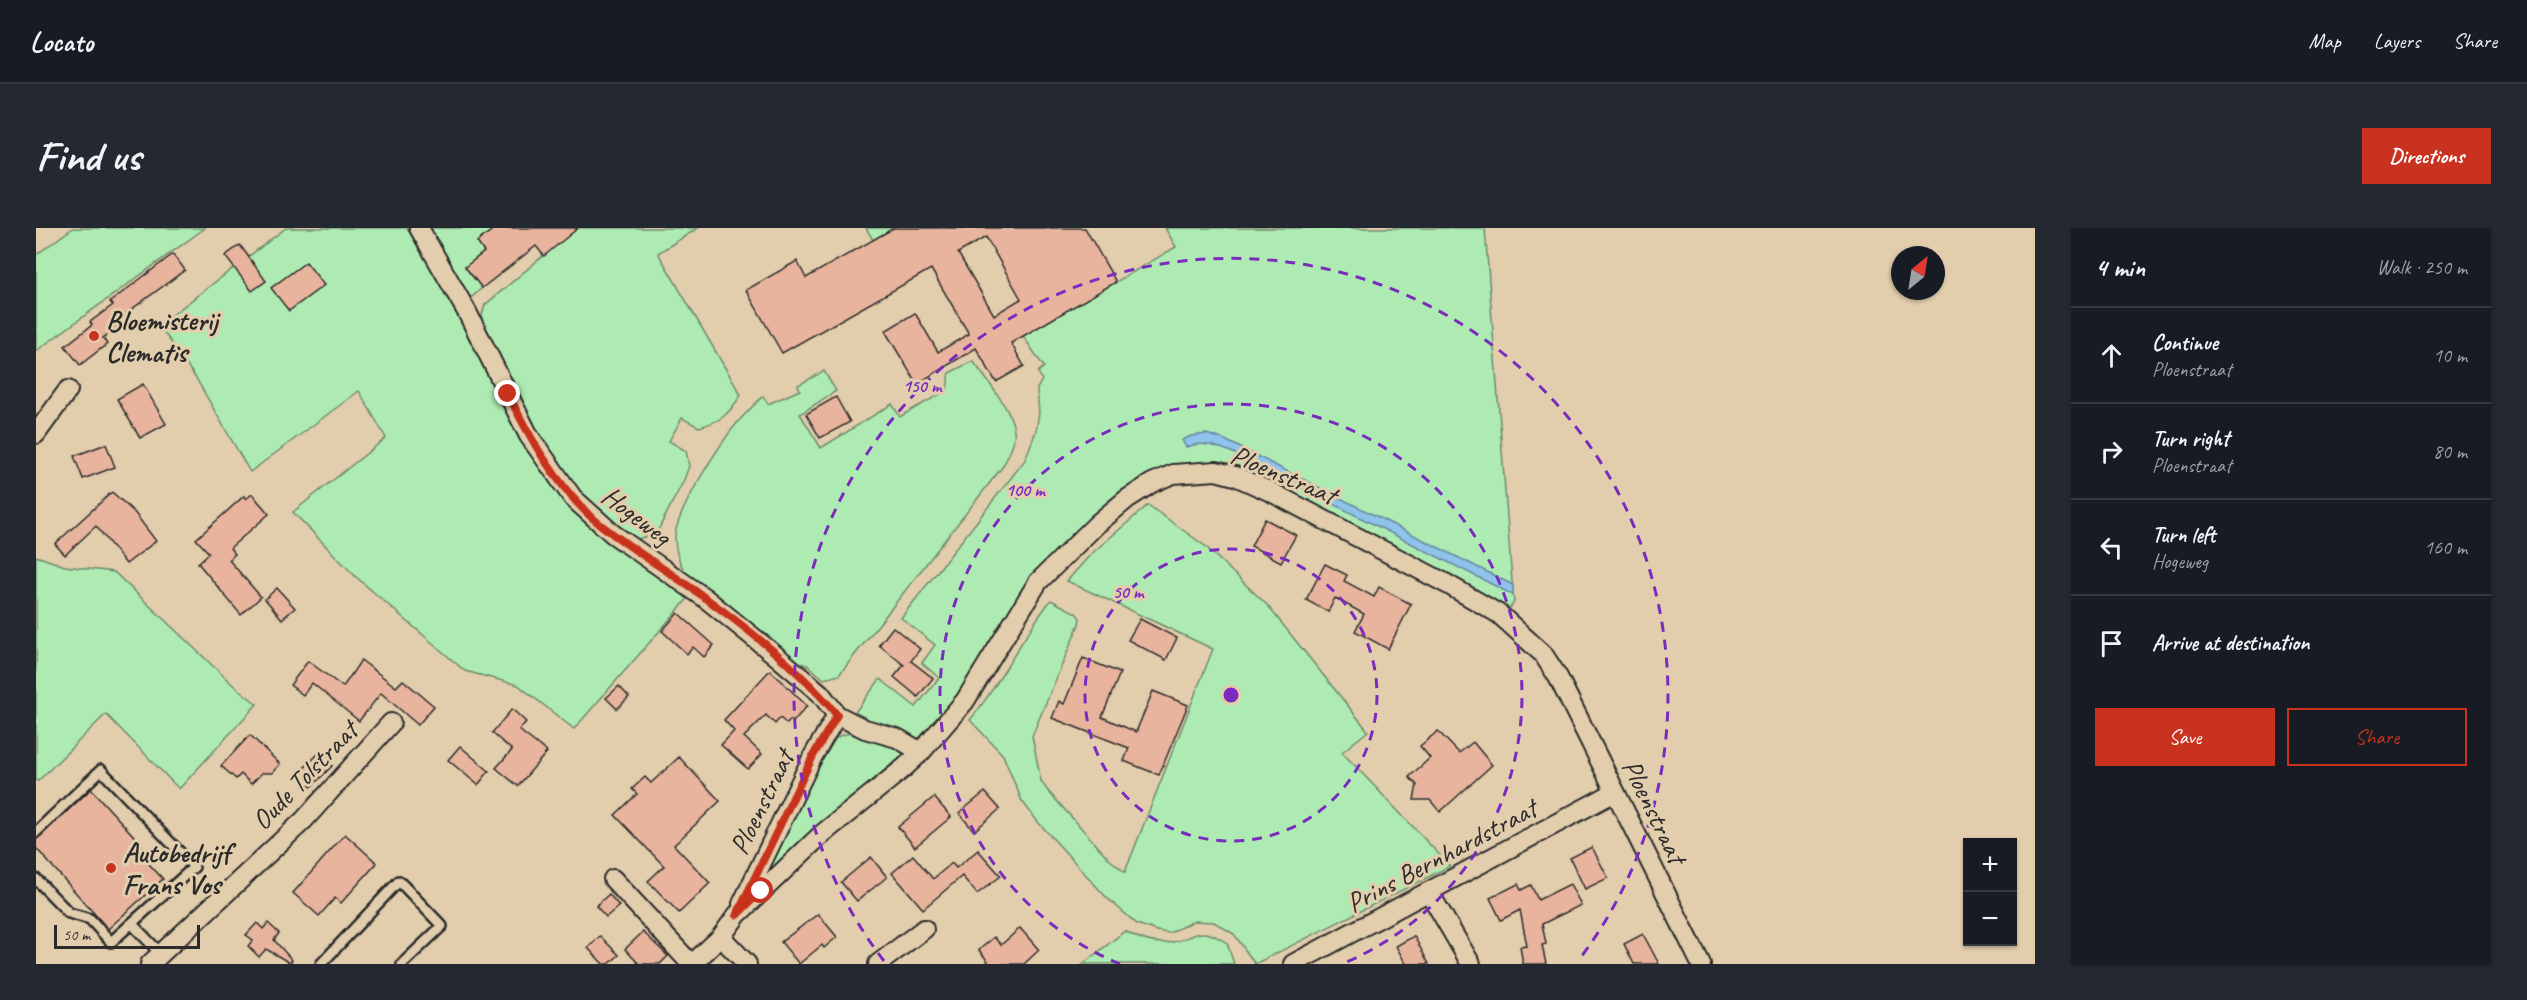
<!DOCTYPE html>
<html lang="en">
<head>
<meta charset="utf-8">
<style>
	:root { --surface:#171b24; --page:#242831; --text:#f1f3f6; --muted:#9ea1a6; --line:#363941; --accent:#c8321e }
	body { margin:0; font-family:Caveat,sans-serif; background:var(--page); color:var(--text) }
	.controls { position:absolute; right:18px; bottom:18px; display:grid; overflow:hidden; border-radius:0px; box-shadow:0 2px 4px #0004 }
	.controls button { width:54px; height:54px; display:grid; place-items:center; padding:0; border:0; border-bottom:2px solid var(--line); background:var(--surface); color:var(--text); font:30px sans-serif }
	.compass { position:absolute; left:1855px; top:18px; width:54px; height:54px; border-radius:50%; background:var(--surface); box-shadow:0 2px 4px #0004; rotate:30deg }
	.scale { position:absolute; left:18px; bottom:15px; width:146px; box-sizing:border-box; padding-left:6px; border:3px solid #2b2b2b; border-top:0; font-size:16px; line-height:21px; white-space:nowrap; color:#2b2b2b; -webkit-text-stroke:4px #e2cdac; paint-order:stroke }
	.stop { position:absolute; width:18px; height:18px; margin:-14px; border:4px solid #c8321e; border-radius:50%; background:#fff }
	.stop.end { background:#c8321e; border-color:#fff; box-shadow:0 2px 6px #0008 }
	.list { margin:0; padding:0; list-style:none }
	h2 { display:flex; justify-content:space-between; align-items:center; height:78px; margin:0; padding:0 24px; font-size:26px }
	h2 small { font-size:20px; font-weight:400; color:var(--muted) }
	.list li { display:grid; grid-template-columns:39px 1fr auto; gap:18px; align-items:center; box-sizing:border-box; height:96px; padding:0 24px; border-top:2px solid var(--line) }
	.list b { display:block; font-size:22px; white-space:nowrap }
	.list p { margin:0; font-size:20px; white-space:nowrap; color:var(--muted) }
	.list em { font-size:20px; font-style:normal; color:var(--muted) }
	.actions { display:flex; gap:12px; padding:18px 24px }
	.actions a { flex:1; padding:14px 0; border:2px solid var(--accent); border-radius:0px; text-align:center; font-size:21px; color:var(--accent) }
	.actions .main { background:var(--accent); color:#fff }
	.icon { flex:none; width:33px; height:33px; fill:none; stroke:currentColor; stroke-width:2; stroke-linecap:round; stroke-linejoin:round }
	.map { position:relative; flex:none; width:1999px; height:736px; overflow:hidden; border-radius:0px }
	header { display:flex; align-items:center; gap:36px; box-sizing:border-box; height:84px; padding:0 30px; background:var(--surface); border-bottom:2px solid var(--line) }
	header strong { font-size:28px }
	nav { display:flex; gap:33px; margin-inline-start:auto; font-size:21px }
	.intro { display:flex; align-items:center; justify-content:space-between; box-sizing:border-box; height:144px; padding:0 36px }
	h1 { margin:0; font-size:42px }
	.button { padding:15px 27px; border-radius:0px; background:var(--accent); color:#fff; font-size:21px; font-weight:700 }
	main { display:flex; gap:36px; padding:0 36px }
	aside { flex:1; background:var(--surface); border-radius:0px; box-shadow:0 2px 4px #0004 }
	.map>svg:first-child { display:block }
</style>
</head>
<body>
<header>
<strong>Locato</strong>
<nav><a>Map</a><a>Layers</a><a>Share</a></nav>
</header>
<div class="intro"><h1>Find us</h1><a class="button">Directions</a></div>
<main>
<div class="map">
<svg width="1999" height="736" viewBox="0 0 1999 736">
	<rect width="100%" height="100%" fill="#e2cdac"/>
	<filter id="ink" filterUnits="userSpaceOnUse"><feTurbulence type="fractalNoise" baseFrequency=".0167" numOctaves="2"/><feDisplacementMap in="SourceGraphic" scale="12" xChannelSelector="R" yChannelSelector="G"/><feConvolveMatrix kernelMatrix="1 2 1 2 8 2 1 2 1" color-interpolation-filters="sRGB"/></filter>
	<g filter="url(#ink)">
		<!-- green -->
		<g fill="#aeebb2" stroke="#6c8b6e" stroke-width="1.5">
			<path d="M37,0h132l-169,123v-96z"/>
			<path d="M250,0h121l63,105 71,131 150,131 -117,134 -56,-44 -53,-14 -109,-94 -63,-65 93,-74 -27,-47 -109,81 -53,-92 -38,-55z"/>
			<path d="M389,0h70l-18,14 7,10 -19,15 17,21 -10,9h-4z"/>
			<path d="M540,0h122l-40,25 83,142c-13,20 -19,26 -42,32l-17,-9 -13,23 17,10 3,15 -5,14 -28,54 -23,6c-12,-9 -26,-18 -37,-28 -54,-52 -84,-126 -115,-193l4,-14z"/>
			<path d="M830,0h28l-21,12z"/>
			<path d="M1129,0h320l28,367 1,7 -6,9 -312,-148 -105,57 -107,146 -61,70 -6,3 -6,-1 -58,-23 27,-36 36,28 23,-29 -17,-15 13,-18 -34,-27 124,-158 11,-29 3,-18 -2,-24 5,-9 -4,-8 6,-5 -21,-31 153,-89z"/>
			<path d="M937,133c12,17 39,49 41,69 2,12 -6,26 -11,36l-164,209 -15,4 -17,-14 -13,-3 -109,-90c-6,-10 -10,-23 -10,-35 1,-26 45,-93 62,-114 8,-9 17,-18 26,-27l5,8 32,-14 -2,-5 26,-14 12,20 -36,23 21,34 71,-44 8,13c15,-10 32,-17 47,-27l2,-17z"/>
			<path d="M1112,277l57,41 62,59 101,126 -26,21 108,114 -195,98 -21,-30 -20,-12 -20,-1 -25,12 -12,-2 -20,-7 -30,-26 -69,-76 -16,-21 -19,-46 -33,-35c31,-37 51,-82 81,-120l25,13 4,5 -1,6 -47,112 9,45 6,9 63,70 15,12 88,-223 -146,-68 23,-26z"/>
			<path d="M0,328l29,10 49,6 119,113 24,19 -78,85 -73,-75 -68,67 -2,-1z"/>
			<path d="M814,505l21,4 30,11 2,3 -1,4 -121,104 -11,14 -4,-1 37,-73 17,-42 10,-14 9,-7z"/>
			<path d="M1089,703c12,7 25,13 40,12 28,-1 30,-22 62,0l7,21h-151z"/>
		</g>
		<!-- water -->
		<path fill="#8ec3eb" stroke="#66869e" stroke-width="1.5" d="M1170,206l17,5 290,146v10l-282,-143c-16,-6 -28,-11 -45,-5l-4,-7 9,-4z"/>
		<!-- building -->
		<g fill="#e9b49d" stroke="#2b2b2b" stroke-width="1.5" fill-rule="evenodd">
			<path d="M459,0h83l-34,28 -8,-10 -54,42 -17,-21 19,-15 -7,-10z"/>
			<path d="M858,0h191l31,54 -105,61 13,23 -28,16 -20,-34 -59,36 -32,-53 30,-18 23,39 31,-18 -38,-65 -149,84 -36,-63 51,-29 9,17zM950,9l35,62 -27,16 -36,-62z"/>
			<path d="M204,17l26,36 -14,10 -27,-35z"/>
			<path d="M137,26l12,16 -68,50 3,5 -17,13 4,6 -27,21 -15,-19 27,-21 -2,-3 23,-17 -3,-3z"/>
			<path d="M270,34l18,23 -35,26 -18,-23z"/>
			<path d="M107,156l23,40 -26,14 -23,-39z"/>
			<path d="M800,169l14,25 -30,16 -14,-24z"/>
			<path d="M70,216l9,23 -32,12 -9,-23z"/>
			<path d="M76,264l22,20 22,29 -30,23 -30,-38 -31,29 -10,-11z"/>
			<path d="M216,266l17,20 -39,34 5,6 -6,6 32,37 -20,18 -43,-52 11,-10 -13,-14 48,-43 2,3z"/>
			<path d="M1229,291l31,16 -15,27 -30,-16z"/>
			<path d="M1289,336l22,11 -3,6 30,16 5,-10 32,17 -23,45 -33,-18 9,-17 -29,-16 -7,14 -22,-12z"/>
			<path d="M241,360l18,20 -13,11 -17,-20z"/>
			<path d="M642,385l36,32 -10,12 -11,-10 -6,7 -25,-23z"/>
			<path d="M1104,391l37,19 -11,22 -38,-20z"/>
			<path d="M857,399l27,22 -9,12 22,17 -15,19 -24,-20 10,-12 -25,-20z"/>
			<path d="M1047,430l37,15 -18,44 34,15 17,-41 35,14 -29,70 -35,-14 5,-13 -77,-30 7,-17 5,3z"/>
			<path d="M325,432l35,27 7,-7 31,26 -16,19 -37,-32 -22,28 -47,-38 -9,12 -13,-10 18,-24 35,26z"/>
			<path d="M734,442l37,36 -14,16 -3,-2 -3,4 -7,-6 -5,6 -9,-9 -22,22 18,17 -14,15 -27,-24 13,-14 -10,-11z"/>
			<path d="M583,458l10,11 -12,12 -11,-11z"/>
			<path d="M476,481l14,13 -7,8 28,22 -29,34 -22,-18 16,-18 -20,-17z"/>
			<path d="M1402,503l21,22 14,-11 19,23 -52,47 -10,-12h-16l3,-15 -8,-8 21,-19 -10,-12z"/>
			<path d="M214,507l30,29 -8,9h-10l-11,11 -10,-10 -5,5 -15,-13z"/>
			<path d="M424,518l29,25 -11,14 -30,-25z"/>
			<path d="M283,525l13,13 -21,21 -13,-13z"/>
			<path d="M643,529l41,44 -46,44 36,38 -31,30 -31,-32 16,-15 -49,-51 22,-21 -5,-5 13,-12 6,6z"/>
			<path d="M55,561l51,56 -6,5 27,29 -55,50 -72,-81v-8z"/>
			<path d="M949,564l15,17 -26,22 -15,-18z"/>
			<path d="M898,569l17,20 -36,30 -17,-20z"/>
			<path d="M309,606l32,29 -36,40 -6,-5 -16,18 -26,-23z"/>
			<path d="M1556,619l16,31 -23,11 -15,-31z"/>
			<path d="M942,622l23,26 -24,18 -15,-18 -39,33 -31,-36 21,-18 20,24 19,-16 4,5z"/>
			<path d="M835,629l16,20 -30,24 -16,-19z"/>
			<path d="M1482,656l3,6 10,-5 7,15 32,-16 11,21 -39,19 4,20 -4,1 4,19h-23l-3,-17 7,-1 -7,-36 -19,10 -11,-22z"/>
			<path d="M573,666l10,12 -13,11 -10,-11z"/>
			<path d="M782,686l19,23 -13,11 -2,-3 -23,19 -18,-22z"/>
			<path d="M221,695l6,6 5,-6 11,10 -5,7 18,20 -2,3 -24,-14 -7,8 -11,-11 5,-6 -7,-5z"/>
			<path d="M984,700l19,22 -15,14h-34l-11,-14 15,-13 7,8z"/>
			<path d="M607,704l25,24 -8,8h-21l-14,-15z"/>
			<path d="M1607,706l16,30h-25l-10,-20z"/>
			<path d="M564,708l19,19 -10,9h-6l-15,-16z"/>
			<path d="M1378,708l15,28h-23l-10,-18z"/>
		</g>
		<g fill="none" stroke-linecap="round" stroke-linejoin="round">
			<!-- lane casing -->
			<g stroke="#2b2b2b" stroke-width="14">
				<g id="lane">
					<path d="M0,604l65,-62 93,97 -83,75 -21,-23 -21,-6 -33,-34"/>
					<path d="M96,696l29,30"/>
					<path d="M285,736l78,-83 43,45 -40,38"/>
				</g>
			</g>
			<!-- street casing -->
			<g stroke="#2b2b2b" stroke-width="22">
				<g id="street">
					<path d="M383,0l48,84 62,124 44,62 40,36 92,64 69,56 46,39 17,22 28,14 32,9 24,14"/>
					<path d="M0,206l32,-44"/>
					<path d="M577,651l78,85"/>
					<path d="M1393,664l42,72"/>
					<path d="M706,676l71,-148 24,-41"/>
					<path d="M685,709l26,27"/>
					<path d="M114,736l154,-144 87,-97"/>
					<path d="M656,736l29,-27 16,-22 85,-81 82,-66 17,-16 44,-51 73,-119 59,-58 30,-25 25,-16 21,-9 43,-3 19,5 36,16 176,92 52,30 44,40 15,23 143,287"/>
					<path d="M842,736l46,-35"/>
					<path d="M1257,736l322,-172"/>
				</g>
			</g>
			<!-- lane -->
			<use href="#lane" stroke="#e2cdac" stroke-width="9"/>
			<!-- street -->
			<use href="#street" stroke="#e2cdac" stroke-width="18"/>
		</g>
	</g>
	<g fill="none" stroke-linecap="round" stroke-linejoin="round" filter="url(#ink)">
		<!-- route -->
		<path stroke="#c8321e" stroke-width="8" d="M472,166c22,44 46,87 81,121 26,23 57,42 85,61 54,37 123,89 163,139l-24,41 -76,159 24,-24"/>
	</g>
	<!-- distance rings -->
	<g fill="none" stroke="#7b2cbf" stroke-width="3" stroke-dasharray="10 8">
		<circle cx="1195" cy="467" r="146"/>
		<path d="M1084 736A291 291 0 1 1 1306 736"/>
		<path d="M848 733A437 437 0 1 1 1542 733"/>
	</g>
	<!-- markers -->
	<g fill="#c8321e" stroke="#e2cdac" stroke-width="2">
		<circle cx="58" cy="108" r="6"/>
		<circle cx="75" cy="640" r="6"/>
	</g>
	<g text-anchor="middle" stroke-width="6" stroke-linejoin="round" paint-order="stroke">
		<!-- poi labels -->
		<g font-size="28" font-weight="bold" fill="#2b2b2b" stroke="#e2cdac" text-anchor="start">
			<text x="70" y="102">Bloemisterij<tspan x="70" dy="32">Clematis</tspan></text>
			<text x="87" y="634">Autobedrijf<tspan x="87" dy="32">Frans Vos</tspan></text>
		</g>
		<!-- street labels -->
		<g font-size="28" fill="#2b2b2b" stroke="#e2cdac">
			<text transform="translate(1248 246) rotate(23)" y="10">Ploenstraat</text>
			<text transform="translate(601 287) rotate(37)" y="10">Hogeweg</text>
			<text transform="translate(268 547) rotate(-46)" y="10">Oude Tolstraat</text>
			<text transform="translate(725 574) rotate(-64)" y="10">Ploenstraat</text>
			<text transform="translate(1619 583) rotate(64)" y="10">Ploenstraat</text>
			<text transform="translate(1405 627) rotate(-28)" y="10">Prins Bernhardstraat</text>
		</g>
	</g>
	<circle cx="1195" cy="467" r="9" fill="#7b2cbf" stroke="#e2cdac" stroke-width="3"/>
	<g font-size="18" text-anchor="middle" font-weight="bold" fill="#7b2cbf" stroke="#e2cdac" stroke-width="6" stroke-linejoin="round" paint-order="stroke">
		<text x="886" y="164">150 m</text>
		<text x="989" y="268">100 m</text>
		<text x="1092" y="370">50 m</text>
	</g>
</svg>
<div class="controls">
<button>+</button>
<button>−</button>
</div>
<svg class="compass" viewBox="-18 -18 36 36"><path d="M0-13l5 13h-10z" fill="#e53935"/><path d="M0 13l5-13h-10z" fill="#9ea1a6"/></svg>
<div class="scale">50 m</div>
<div class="stop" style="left:725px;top:663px"></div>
<div class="stop end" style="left:472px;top:166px"></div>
</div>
<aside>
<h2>4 min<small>Walk · 250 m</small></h2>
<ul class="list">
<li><svg class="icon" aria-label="ahead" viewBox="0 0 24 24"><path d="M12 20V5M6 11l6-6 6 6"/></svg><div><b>Continue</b><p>Ploenstraat</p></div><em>10 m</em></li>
<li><svg class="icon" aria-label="right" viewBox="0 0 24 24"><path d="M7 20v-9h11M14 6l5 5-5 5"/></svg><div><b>Turn right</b><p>Ploenstraat</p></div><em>80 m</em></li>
<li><svg class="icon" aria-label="left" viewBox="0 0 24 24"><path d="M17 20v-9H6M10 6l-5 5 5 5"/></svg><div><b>Turn left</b><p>Hogeweg</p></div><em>160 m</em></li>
<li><svg class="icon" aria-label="arrive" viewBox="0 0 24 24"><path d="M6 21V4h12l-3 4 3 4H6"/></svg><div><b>Arrive at destination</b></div></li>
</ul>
<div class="actions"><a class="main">Save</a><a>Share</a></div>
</aside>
</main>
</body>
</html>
